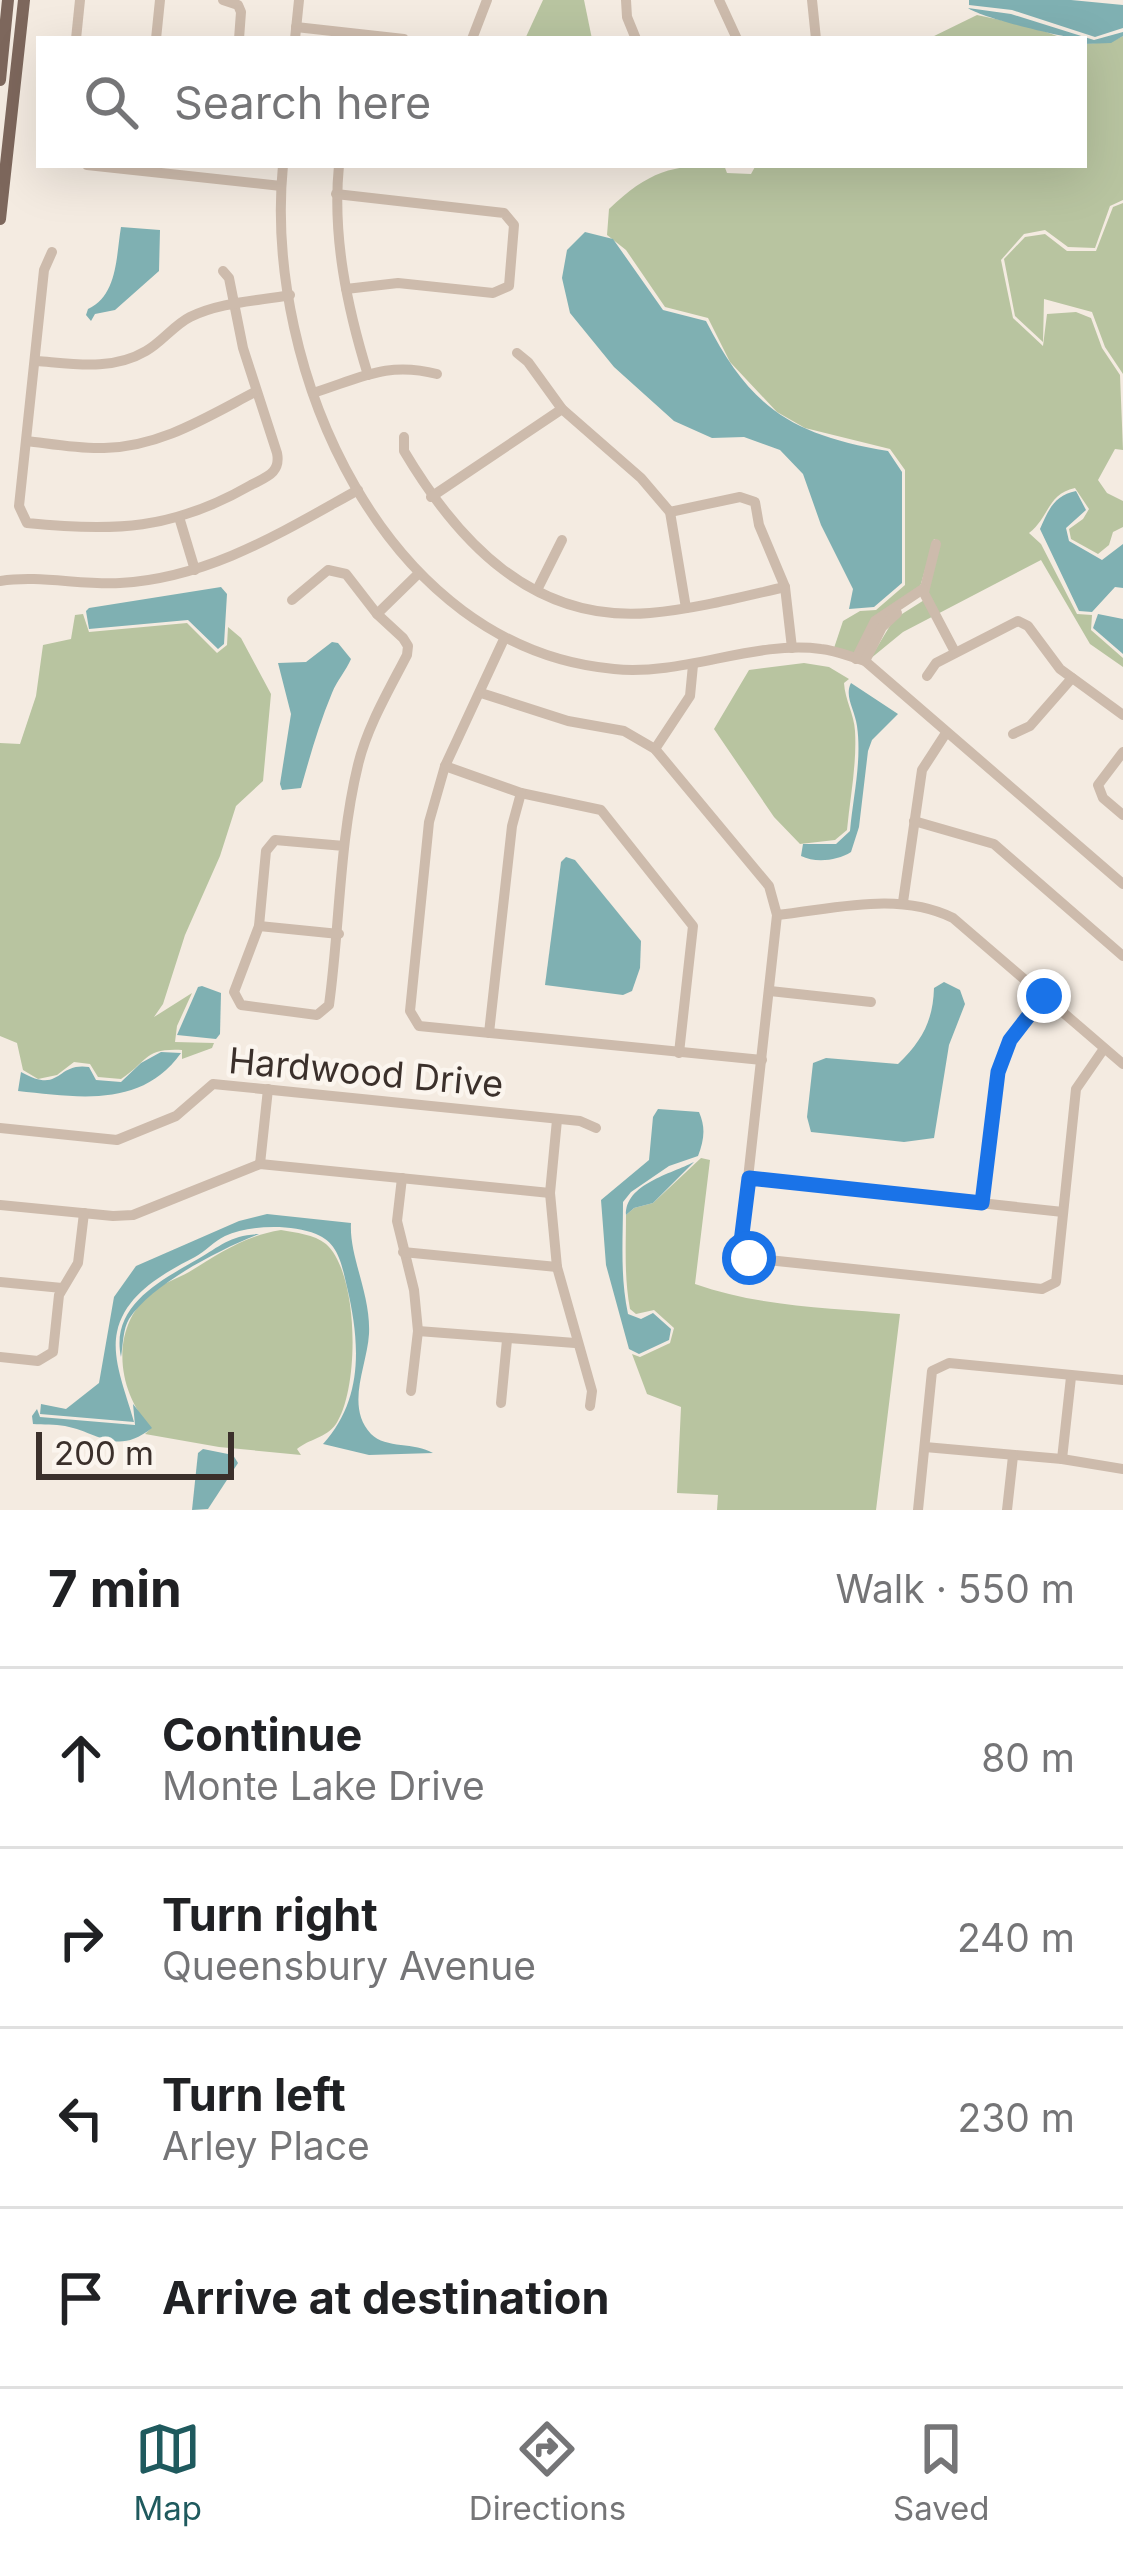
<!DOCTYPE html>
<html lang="en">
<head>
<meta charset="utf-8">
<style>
	:root { --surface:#fff; --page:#f6f6f6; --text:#202124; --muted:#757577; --line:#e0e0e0; --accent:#1f5a5e }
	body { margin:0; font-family:Inter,sans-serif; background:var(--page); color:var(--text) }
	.scale { position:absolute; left:36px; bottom:30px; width:198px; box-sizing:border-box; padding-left:12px; border:6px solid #3b302b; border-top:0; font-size:33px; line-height:42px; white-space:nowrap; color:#3b302b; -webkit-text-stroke:9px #fbf5ee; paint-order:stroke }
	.stop { position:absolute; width:36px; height:36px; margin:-27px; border:9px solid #1a73e8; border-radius:50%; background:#fff }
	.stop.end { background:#1a73e8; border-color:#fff; box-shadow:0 3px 12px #0008 }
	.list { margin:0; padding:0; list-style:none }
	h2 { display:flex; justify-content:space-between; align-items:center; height:156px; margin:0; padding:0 48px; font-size:51px }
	h2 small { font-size:39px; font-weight:400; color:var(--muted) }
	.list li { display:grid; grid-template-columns:78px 1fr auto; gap:36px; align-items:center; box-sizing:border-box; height:180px; padding:0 48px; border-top:3px solid var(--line) }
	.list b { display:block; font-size:45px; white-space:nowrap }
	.list p { margin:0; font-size:39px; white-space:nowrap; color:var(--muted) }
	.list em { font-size:39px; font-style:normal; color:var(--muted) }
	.icon { flex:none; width:66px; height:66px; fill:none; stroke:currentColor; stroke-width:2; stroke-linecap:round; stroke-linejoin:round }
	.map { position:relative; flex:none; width:1123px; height:1510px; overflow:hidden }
	.search { position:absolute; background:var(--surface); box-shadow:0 12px 48px #0002; left:36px; right:36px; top:36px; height:132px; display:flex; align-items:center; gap:30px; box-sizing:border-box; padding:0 42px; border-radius:0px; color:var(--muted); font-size:45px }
	.sheet { height:876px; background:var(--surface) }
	nav { display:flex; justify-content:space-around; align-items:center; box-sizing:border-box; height:168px; border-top:3px solid var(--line); background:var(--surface); font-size:33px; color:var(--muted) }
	nav a { display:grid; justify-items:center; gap:6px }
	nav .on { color:var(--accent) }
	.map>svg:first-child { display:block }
</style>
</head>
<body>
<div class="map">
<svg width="1123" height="1510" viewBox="0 0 1123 1510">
	<rect width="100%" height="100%" fill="#f4ebe1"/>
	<!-- green -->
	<g fill="#b8c4a0">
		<path d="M543,0h41l8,39h-67z"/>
		<path d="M977,15l56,12 32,12h-137z"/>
		<path d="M1123,36v164l-13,6 -15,42 -27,-1 -23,-17 -21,4 -23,26 12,58 30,28 4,-32 29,-2 15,6 11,30 18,27 3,75 -8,-1 -17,31 9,13 16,8v26l-10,5 -4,13 -11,9 -27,-15 -2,-10 14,-10 6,-10 -14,-21c-28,6 -26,30 -46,45l12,11 36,70 15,1 -1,15 32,28v9l-33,-23 -49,-84 -138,72 -33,27 24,-40 35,-22 -2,-10 13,-45 -6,-3 -14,48 -65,67 -21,-6 9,-27 17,-10 16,-1 29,-25v-115l-15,-21 -85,-21 -28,-16 -47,-50 -22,-44 -43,-11 -39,-57 -19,-15 2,-26c40,-38 62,-44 115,-44l3,8 24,1 5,-9h328v-121l27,-2z"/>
		<path d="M1123,203v171l-18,-27 -13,-35 -48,-13 -1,43 -28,-26 -11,-57 21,-22 20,-3 22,17h29l17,-44z"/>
		<path d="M83,614l6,18 98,-9 30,30 10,-8 1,-18 13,11 30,56 -8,87 -27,25 -16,50 -35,79 -22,69 -9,13 38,-24 -15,33 -2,16 39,1 -2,5 -30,11v-9c-39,-2 -34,12 -61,29l-23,-2 -8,-13 -16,-2 -17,13 -19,4 -15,-9 -6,-27 -17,-7v-293l20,1 16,-48 7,-51 28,-6 4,-24z"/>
		<path d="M804,663l25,4 20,12 -5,4c1,17 10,31 11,48 2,33 -5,67 -8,99l-12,10 -35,4 -26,-27 -60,-88 35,-59z"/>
		<path d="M701,1158l9,2 -15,124c65,23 136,24 205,30l-24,196h-159l1,-15 -41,-2 4,-86 -34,-13 -15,-40 8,3 30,-14 4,-15 -20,-18 -18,4 -6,-5c-6,-33 -4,-61 -4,-94l8,-7 19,-5z"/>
		<path d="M281,1230c15,3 33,4 45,14 33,29 34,144 10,180 -10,14 -27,15 -39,25l4,6 -82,-8 -74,-13 6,-6c-36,-39 -42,-105 5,-139 10,-7 22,-11 33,-17 31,-19 55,-36 92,-42z"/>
	</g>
	<!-- water -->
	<g fill="#7fb0b2">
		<path d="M969,0h102l52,5v23l-28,9 -83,-27 -43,-5z"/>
		<path d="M968,8l43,6 83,26 29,-8v4l-12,7 -27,1v-5c-17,0 -105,-22 -116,-31z"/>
		<path d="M121,227l39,3 -1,41 -44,39 -20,4 -4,7 -5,-6 2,-6c30,-14 28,-53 33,-82z"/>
		<path d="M585,232l28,7 50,71 43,11c44,87 86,114 182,130l14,21v111l-28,24 -25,2 4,-20 -32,-64 -18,-51 -23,-24 -36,-13 -32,1 -38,-17 -60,-54 -44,-54 -8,-35 5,-28z"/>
		<path d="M1076,491l10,19 -20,18 3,13 33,19 21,-16v44l-8,-1 -23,25 -13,-1 -39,-82c8,-18 14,-34 36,-38z"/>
		<path d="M221,587l6,7 -3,50 -6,5 -30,-29 -99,9 -3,-18 3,-3z"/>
		<path d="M1098,614l25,5v35l-30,-26z"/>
		<path d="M332,642l6,1 13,16c-5,12 -14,21 -19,34 -13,31 -22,63 -31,95l-19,2 -2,-6 11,-70 -13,-51 28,-1z"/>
		<path d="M851,683l47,31 -26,26 -4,11 -9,76 -8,25c-14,9 -36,11 -50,4l2,-12h33l14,-13c3,-34 12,-70 7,-105 -2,-16 -13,-30 -6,-43z"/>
		<path d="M566,857l9,3 66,81 -1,27 -8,23 -9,4 -78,-10 16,-123z"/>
		<path d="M944,982l16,8 5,14 -16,41 -15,93 -30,4 -93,-10 -4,-15 6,-54 13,-5 72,6c24,-23 35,-43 36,-76z"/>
		<path d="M202,986l19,7 -1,41 -4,5 -39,-4 21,-48z"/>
		<path d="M161,1052l20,1c-40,56 -104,44 -163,38l3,-19c41,23 34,-10 68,-5l7,13 25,2 20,-19z"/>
		<path d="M658,1109l41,3c7,16 5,28 -1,44l-29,10 -38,26 -8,10c0,39 -3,74 5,112l13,5 12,-6 18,16 -2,11 -30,14 -10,-5 -23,-84 -5,-65 48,-40 4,-43z"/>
		<path d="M694,1162l-41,41 -19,5 -8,7c-1,-31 45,-41 68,-53z"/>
		<path d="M267,1214l84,9c-2,34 20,71 18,111 -2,33 -24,72 2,100 15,15 44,8 62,19l-64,2 -46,-11c41,-45 37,-102 24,-157 -5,-21 -8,-44 -31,-53 -25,-10 -67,-9 -91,2 -11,5 -20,16 -30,21 -31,16 -70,37 -78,75 -6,28 10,63 17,90l-94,-8 1,-10 25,5 33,-26 15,-86 22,-31 103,-45z"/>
		<path d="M259,1234c-39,15 -107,50 -130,85 -6,10 -6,25 -8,38 -11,-52 41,-77 77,-98 22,-13 33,-24 61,-25z"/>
		<path d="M133,1404l19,24c-36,28 -52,5 -87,-2 -10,-2 -22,-1 -32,-2l-1,-8 5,-7 3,8 95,8z"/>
		<path d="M203,1449l30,6 5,8 -30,46 -16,1 6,-57z"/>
	</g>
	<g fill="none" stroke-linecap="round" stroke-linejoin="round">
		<!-- minor -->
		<g stroke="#cdbbac" stroke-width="10">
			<path d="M223,0l15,5 3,7 -2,27"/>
			<path d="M626,0l1,17 9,22"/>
			<path d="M719,0l18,39"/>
			<path d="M812,0l4,39"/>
			<path d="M296,27l108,12"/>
			<path d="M76,39l4,-39"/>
			<path d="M156,39l4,-39"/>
			<path d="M295,39l4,-39"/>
			<path d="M472,39l15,-39"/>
			<path d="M87,165l194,21"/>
			<path d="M283,165c-20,205 102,484 331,504 70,7 140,-29 207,-20 14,1 30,8 44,12l258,223"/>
			<path d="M339,165c-7,71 8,142 29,210"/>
			<path d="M336,194l168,19 10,12 -5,61 -16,7 -95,-10 -52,6"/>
			<path d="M52,252l-8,18 -25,236 8,17c87,9 146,7 224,-38 15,-8 30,-12 26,-32l-34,-105 -14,-70 -6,-7"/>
			<path d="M517,353l11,9 34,47 79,69 29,34 16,96"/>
			<path d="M37,361c37,3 75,10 109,-10 16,-9 28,-26 44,-34 30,-15 68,-16 100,-22"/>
			<path d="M313,393c48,-15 74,-32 124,-19"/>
			<path d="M404,437v14c54,91 129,172 246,162 46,-4 91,-16 135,-26"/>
			<path d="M27,441c25,3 52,8 77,7 56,-1 103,-31 151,-56"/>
			<path d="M431,497l131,-88"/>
			<path d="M670,512l70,-15 15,5 4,23 26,62 7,61"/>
			<path d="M179,517l16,53"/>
			<path d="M0,581c39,-6 80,4 120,2 89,-5 162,-51 238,-93"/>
			<path d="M537,590l25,-50"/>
			<path d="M924,592l12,-48"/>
			<path d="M925,595l30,57"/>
			<path d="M292,600l36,-30 18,4 31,40 26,24 5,8 -1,9c-18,35 -40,72 -49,110 -19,78 -18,160 -29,240l-12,10 -76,-10 -7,-13 25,-66 7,-75 9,-11 69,6"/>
			<path d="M377,614l41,-40"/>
			<path d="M504,639l-59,127 -16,56 -19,189 9,15 343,34"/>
			<path d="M856,659l19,-38 48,-32"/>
			<path d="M865,661l17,-34 15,-14"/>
			<path d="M927,676l9,-13 82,-42 10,5 32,43 63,46"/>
			<path d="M481,693l87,28 56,10 31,18 114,137 8,29 -36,327 8,16 293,31 14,-7 20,-193 27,-39"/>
			<path d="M1013,734l17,-8 42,-48"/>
			<path d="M655,749l35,-53 3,-31"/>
			<path d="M1123,752l-25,33 5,13 20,17"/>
			<path d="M445,766l76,27 80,17 92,116 -14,127"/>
			<path d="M914,821l80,23 129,112"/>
			<path d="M903,902l19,-132 24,-37"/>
			<path d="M777,915c58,-6 121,-24 176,3l170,146"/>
			<path d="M259,926l80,8"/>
			<path d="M770,991l101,11"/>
			<path d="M489,1033l23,-207 9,-33"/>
			<path d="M557,1120l-7,73 7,74 35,124 -2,15"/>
			<path d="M0,1128l117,12 59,-24 37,-32 367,37 16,7"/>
			<path d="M260,1164l8,-75"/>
			<path d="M402,1178l-5,43 17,69 4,41 -7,60"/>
			<path d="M749,1178l314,34"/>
			<path d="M982,1203l15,-130 13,-33 34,-44"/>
			<path d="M0,1205l113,11 20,-1 127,-51 290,29"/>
			<path d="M403,1252l154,15"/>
			<path d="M0,1282l62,6"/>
			<path d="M418,1331l157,12"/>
			<path d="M0,1357l38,4 15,-9 6,-57 19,-32 6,-50"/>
			<path d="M501,1403l6,-63"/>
			<path d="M925,1447l137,12 61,10"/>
			<path d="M1062,1459l9,-82"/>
			<path d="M918,1510l14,-139 17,-8 174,17"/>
			<path d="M1007,1510l6,-54"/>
		</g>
		<!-- major -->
		<g stroke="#7d675c" stroke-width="12">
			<path d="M0,80l8,-80"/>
			<path d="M0,219l24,-219"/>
		</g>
	</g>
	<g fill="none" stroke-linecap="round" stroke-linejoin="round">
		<!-- route -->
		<path stroke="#1a73e8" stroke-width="15" d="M749,1258l-8,-16 8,-64 233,25 16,-131 12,-32 34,-44"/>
	</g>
	<g text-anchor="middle" stroke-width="9" stroke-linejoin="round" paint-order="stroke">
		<!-- street labels -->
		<g font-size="36" fill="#3b302b" stroke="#fbf5ee">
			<text transform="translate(366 1072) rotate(5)" y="13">Hardwood Drive</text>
		</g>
	</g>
</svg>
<div class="scale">200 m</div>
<div class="stop" style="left:749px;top:1258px"></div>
<div class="stop end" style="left:1044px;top:996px"></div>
<div class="search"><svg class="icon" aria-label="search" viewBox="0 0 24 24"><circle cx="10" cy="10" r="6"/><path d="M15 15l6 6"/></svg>Search here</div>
</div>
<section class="sheet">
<h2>7 min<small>Walk · 550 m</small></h2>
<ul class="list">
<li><svg class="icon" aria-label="ahead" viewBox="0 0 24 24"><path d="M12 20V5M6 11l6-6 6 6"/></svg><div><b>Continue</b><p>Monte Lake Drive</p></div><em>80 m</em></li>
<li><svg class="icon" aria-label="right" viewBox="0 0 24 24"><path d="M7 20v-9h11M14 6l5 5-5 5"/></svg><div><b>Turn right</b><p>Queensbury Avenue</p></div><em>240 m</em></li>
<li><svg class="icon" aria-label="left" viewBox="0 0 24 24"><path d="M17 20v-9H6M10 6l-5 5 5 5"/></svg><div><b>Turn left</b><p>Arley Place</p></div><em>230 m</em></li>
<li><svg class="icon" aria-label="arrive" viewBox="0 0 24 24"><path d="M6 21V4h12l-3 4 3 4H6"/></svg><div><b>Arrive at destination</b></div></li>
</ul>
</section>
<nav>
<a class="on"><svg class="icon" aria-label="map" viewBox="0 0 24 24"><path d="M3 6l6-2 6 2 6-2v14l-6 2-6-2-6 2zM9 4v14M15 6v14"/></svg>Map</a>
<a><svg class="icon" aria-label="directions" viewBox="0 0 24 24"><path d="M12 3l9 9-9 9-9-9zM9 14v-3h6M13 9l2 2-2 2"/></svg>Directions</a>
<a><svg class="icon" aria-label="saved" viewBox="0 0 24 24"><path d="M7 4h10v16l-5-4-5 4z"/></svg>Saved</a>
</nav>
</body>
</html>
